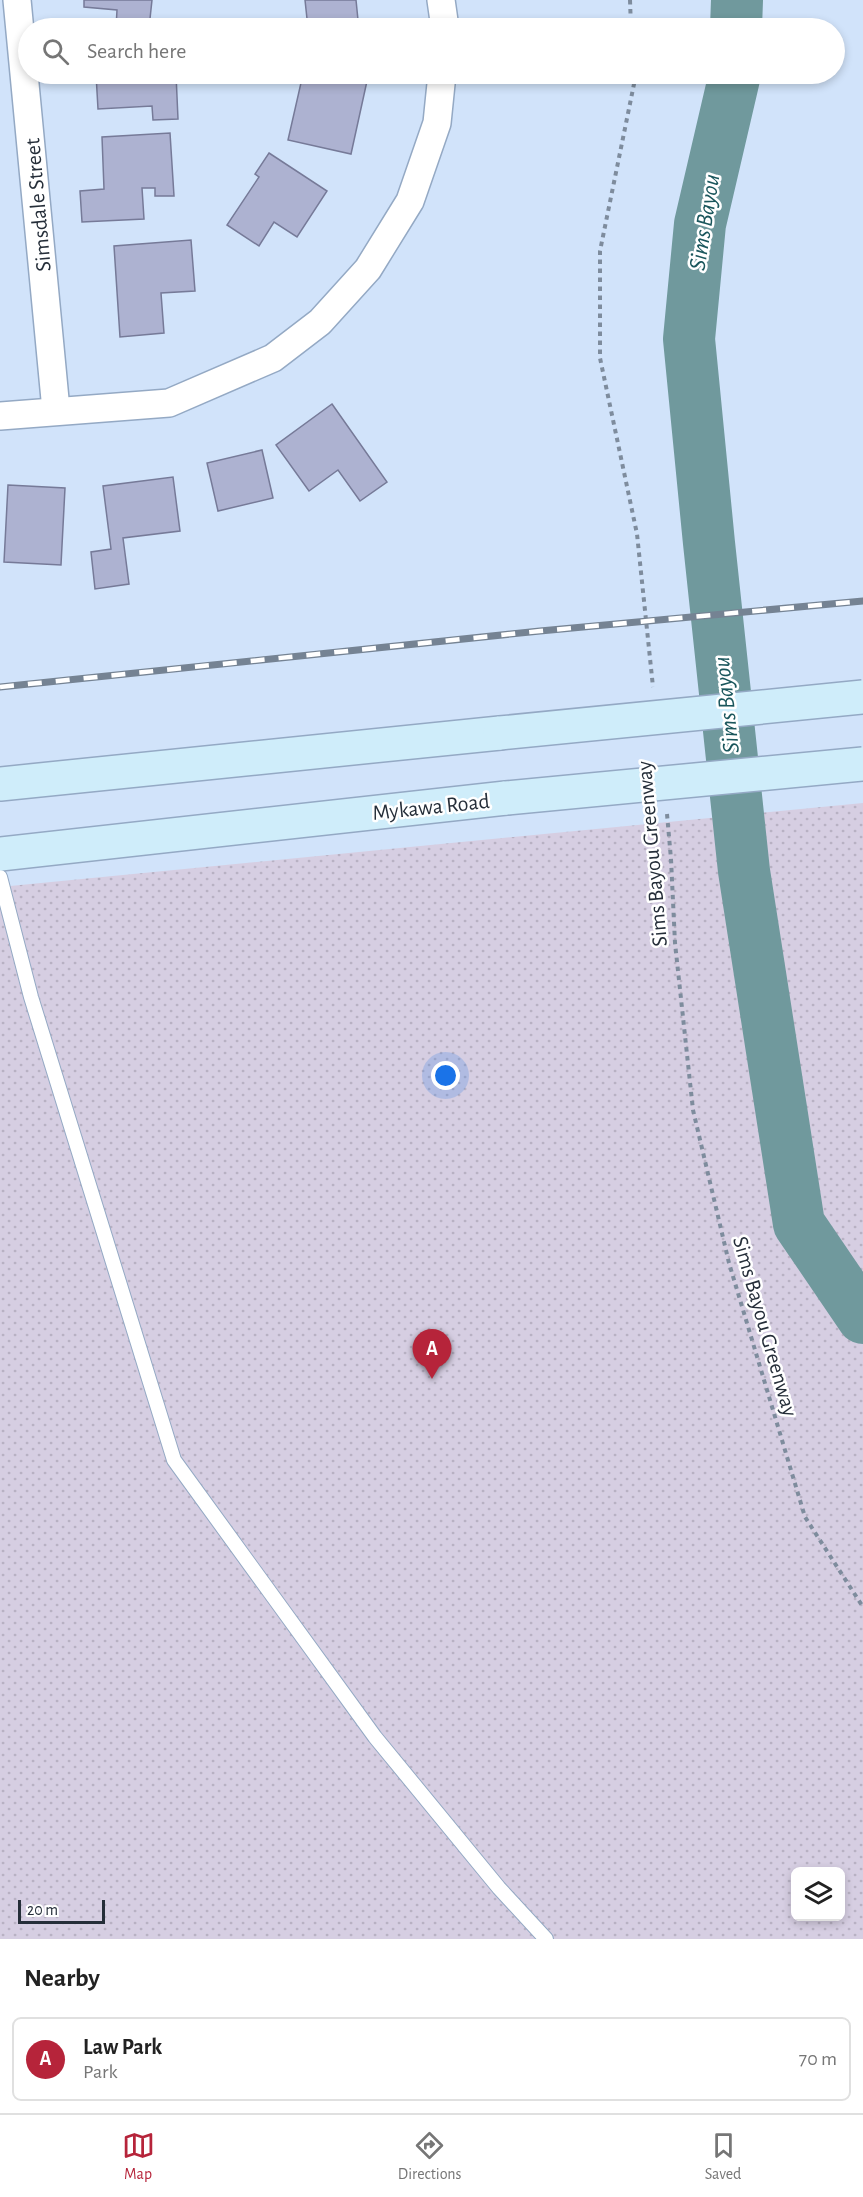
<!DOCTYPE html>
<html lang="en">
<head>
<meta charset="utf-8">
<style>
	:root { --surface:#fff; --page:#f6f6f6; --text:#222; --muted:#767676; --line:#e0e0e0; --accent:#b6243a }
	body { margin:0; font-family:"Alegreya Sans",sans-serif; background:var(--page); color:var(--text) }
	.controls { position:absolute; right:18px; bottom:18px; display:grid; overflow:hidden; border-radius:9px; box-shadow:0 3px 9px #0003 }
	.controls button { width:54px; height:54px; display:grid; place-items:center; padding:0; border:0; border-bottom:2px solid var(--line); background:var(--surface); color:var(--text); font:30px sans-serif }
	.scale { position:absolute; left:18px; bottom:15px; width:87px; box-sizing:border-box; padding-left:6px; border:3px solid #252e39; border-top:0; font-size:16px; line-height:21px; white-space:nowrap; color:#252e39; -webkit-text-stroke:4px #fff; paint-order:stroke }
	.you { position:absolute; left:446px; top:1076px; width:21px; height:21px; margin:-15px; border:4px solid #fff; border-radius:50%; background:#1a73e8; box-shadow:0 0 0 9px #1a73e833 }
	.badge { display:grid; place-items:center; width:39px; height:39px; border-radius:50%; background:var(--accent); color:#fff; font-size:20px; font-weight:700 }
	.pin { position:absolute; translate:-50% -50px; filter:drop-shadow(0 2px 3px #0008) }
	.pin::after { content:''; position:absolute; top:32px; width:21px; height:18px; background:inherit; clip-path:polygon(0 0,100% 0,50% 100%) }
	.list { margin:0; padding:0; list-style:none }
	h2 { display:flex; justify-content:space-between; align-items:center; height:78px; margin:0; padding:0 24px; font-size:26px }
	h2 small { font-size:20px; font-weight:400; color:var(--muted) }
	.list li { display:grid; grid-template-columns:39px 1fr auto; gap:18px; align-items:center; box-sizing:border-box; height:84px; margin:0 12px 12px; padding:0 12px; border:2px solid var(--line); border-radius:9px }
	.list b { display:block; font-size:22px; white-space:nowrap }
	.list p { margin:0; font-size:20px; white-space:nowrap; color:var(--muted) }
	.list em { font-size:20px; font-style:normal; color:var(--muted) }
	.icon { flex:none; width:33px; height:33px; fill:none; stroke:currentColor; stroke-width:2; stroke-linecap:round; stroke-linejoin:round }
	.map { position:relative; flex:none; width:863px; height:1939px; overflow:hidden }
	.search { position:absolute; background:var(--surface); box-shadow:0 3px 9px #0003; left:18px; right:18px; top:18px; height:66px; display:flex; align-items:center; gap:15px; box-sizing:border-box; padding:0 21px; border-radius:33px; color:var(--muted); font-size:22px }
	.sheet { height:174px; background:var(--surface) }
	nav { display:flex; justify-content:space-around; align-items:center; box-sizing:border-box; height:84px; border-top:2px solid var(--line); background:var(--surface); font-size:16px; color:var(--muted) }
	nav a { display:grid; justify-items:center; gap:3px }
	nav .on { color:var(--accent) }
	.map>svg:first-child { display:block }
</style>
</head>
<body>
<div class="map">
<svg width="863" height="1939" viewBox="0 0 863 1939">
	<defs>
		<pattern id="park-dots" width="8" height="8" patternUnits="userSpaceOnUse" patternTransform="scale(1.5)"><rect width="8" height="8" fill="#d6cee2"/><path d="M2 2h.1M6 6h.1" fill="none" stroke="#b8b1c3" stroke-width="1.8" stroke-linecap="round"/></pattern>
	</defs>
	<rect width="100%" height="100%" fill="#d1e3fa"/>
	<!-- park -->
	<path fill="url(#park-dots)" fill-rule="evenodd" d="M863,803v1136h-863v-1052zM796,1872h44v44h-44z"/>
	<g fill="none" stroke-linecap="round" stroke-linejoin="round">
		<!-- river -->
		<g stroke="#70999d" stroke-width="52">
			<path d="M736,28l1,-28"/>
			<path d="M735,74l-35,150 -11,115 20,204 35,328 55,353 64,94"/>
		</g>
	</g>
	<!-- building -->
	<g fill="#adb2d1" stroke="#767a98" stroke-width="1.5">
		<path d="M84,0h68l-3,28h-33l1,-18 -33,-3z"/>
		<path d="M305,0h51l2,20h-8l1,8h-43z"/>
		<path d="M96,74h80l2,45 -25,1 -1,-14 -54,3z"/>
		<path d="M303,74h32l32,7 -16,73 -63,-14z"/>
		<path d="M170,133l4,63h-19v-8h-13l2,31 -62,3 -2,-31 24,-2 -2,-52z"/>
		<path d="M269,153l58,38 -30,46 -23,-15 -15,24 -32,-21 32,-48 -4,-3z"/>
		<path d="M191,240l4,51 -34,2 3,40 -44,4 -6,-91z"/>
		<path d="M332,404l55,78 -27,19 -22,-31 -29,21 -33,-46z"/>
		<path d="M262,450l11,48 -55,13 -11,-48z"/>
		<path d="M173,477l7,54 -57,7 6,46 -34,5 -4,-37 20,-3 -8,-63z"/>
		<path d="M8,485l57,3 -4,77 -57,-3z"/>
	</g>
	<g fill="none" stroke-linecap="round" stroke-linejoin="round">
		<!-- lane casing -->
		<g stroke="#94a9c4" stroke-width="16">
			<path id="lane" d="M0,877l31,120 143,463 201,277 124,151 47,51"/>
		</g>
		<!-- street casing -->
		<g stroke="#94a9c4" stroke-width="30">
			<g id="street">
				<path d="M17,0l39,410"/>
				<path d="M441,0l4,28"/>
				<path d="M0,416l169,-13 104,-45 47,-36 48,-53 42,-68 27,-78 5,-49"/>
			</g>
		</g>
		<!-- secondary casing -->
		<g stroke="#94a9c4" stroke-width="36">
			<g id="secondary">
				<path d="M0,784l500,-51"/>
				<path d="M0,854l506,-56"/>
			</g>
		</g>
		<!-- path -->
		<g stroke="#7e8c9d" stroke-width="4" stroke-dasharray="4.5 4.5" stroke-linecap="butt">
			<path d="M630,0l1,28"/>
			<path d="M633,74l1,10 -34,167v107l37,176 16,153"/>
			<path d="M667,814l4,45 4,84 18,167 36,153 76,254 58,90"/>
		</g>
		<!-- lane -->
		<use href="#lane" stroke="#fff" stroke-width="14"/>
		<!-- street -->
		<use href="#street" stroke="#fff" stroke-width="27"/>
		<!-- secondary -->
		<use href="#secondary" stroke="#cfedfa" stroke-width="33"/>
		<!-- rail casing -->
		<g stroke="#758393" stroke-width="7">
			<path id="rail" d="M0,687l540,-56 323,-30"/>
		</g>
		<!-- rail -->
		<use href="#rail" stroke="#fff" stroke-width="4.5" stroke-dasharray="14" stroke-linecap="butt"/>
		<!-- secondary-bridge casing -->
		<g stroke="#94a9c4" stroke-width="36" stroke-linecap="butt">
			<g id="secondary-bridge">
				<path d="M500,733l363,-36"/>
				<path d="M506,798l357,-34"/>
			</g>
		</g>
		<!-- secondary-bridge -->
		<use href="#secondary-bridge" stroke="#cfedfa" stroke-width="33"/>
	</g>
	<g text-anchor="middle" stroke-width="5" stroke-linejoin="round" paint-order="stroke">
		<!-- street labels -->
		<g font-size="22" fill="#252e39" stroke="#fff">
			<text transform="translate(37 205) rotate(-95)" y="8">Simsdale Street</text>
			<text transform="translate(431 806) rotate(-6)" y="8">Mykawa Road</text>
			<text transform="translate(651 854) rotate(-95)" y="8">Sims Bayou Greenway</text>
			<text transform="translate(766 1326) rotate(74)" y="8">Sims Bayou Greenway</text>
		</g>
		<!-- water labels -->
		<g font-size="24" font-style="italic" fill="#1a565c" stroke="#fff">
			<text transform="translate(704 222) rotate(-81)" y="8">Sims Bayou</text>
			<text transform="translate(726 705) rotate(-96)" y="8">Sims Bayou</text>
		</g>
	</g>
</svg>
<div class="controls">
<button><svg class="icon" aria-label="layers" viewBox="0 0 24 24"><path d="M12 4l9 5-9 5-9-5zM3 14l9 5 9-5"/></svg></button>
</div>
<div class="scale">20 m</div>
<div class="you"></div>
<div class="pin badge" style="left:432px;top:1379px">A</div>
<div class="search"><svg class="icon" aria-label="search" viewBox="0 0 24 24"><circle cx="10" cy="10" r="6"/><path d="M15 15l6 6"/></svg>Search here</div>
</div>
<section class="sheet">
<h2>Nearby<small></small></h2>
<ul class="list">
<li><span class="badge">A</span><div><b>Law Park</b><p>Park</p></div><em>70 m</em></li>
</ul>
</section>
<nav>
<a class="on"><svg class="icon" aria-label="map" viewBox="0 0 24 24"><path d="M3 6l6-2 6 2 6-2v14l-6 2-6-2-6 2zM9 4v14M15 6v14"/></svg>Map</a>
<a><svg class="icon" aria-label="directions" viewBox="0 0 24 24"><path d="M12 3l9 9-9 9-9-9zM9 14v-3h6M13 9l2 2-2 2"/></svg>Directions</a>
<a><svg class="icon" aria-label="saved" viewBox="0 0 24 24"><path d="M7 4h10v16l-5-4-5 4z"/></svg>Saved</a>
</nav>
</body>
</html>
